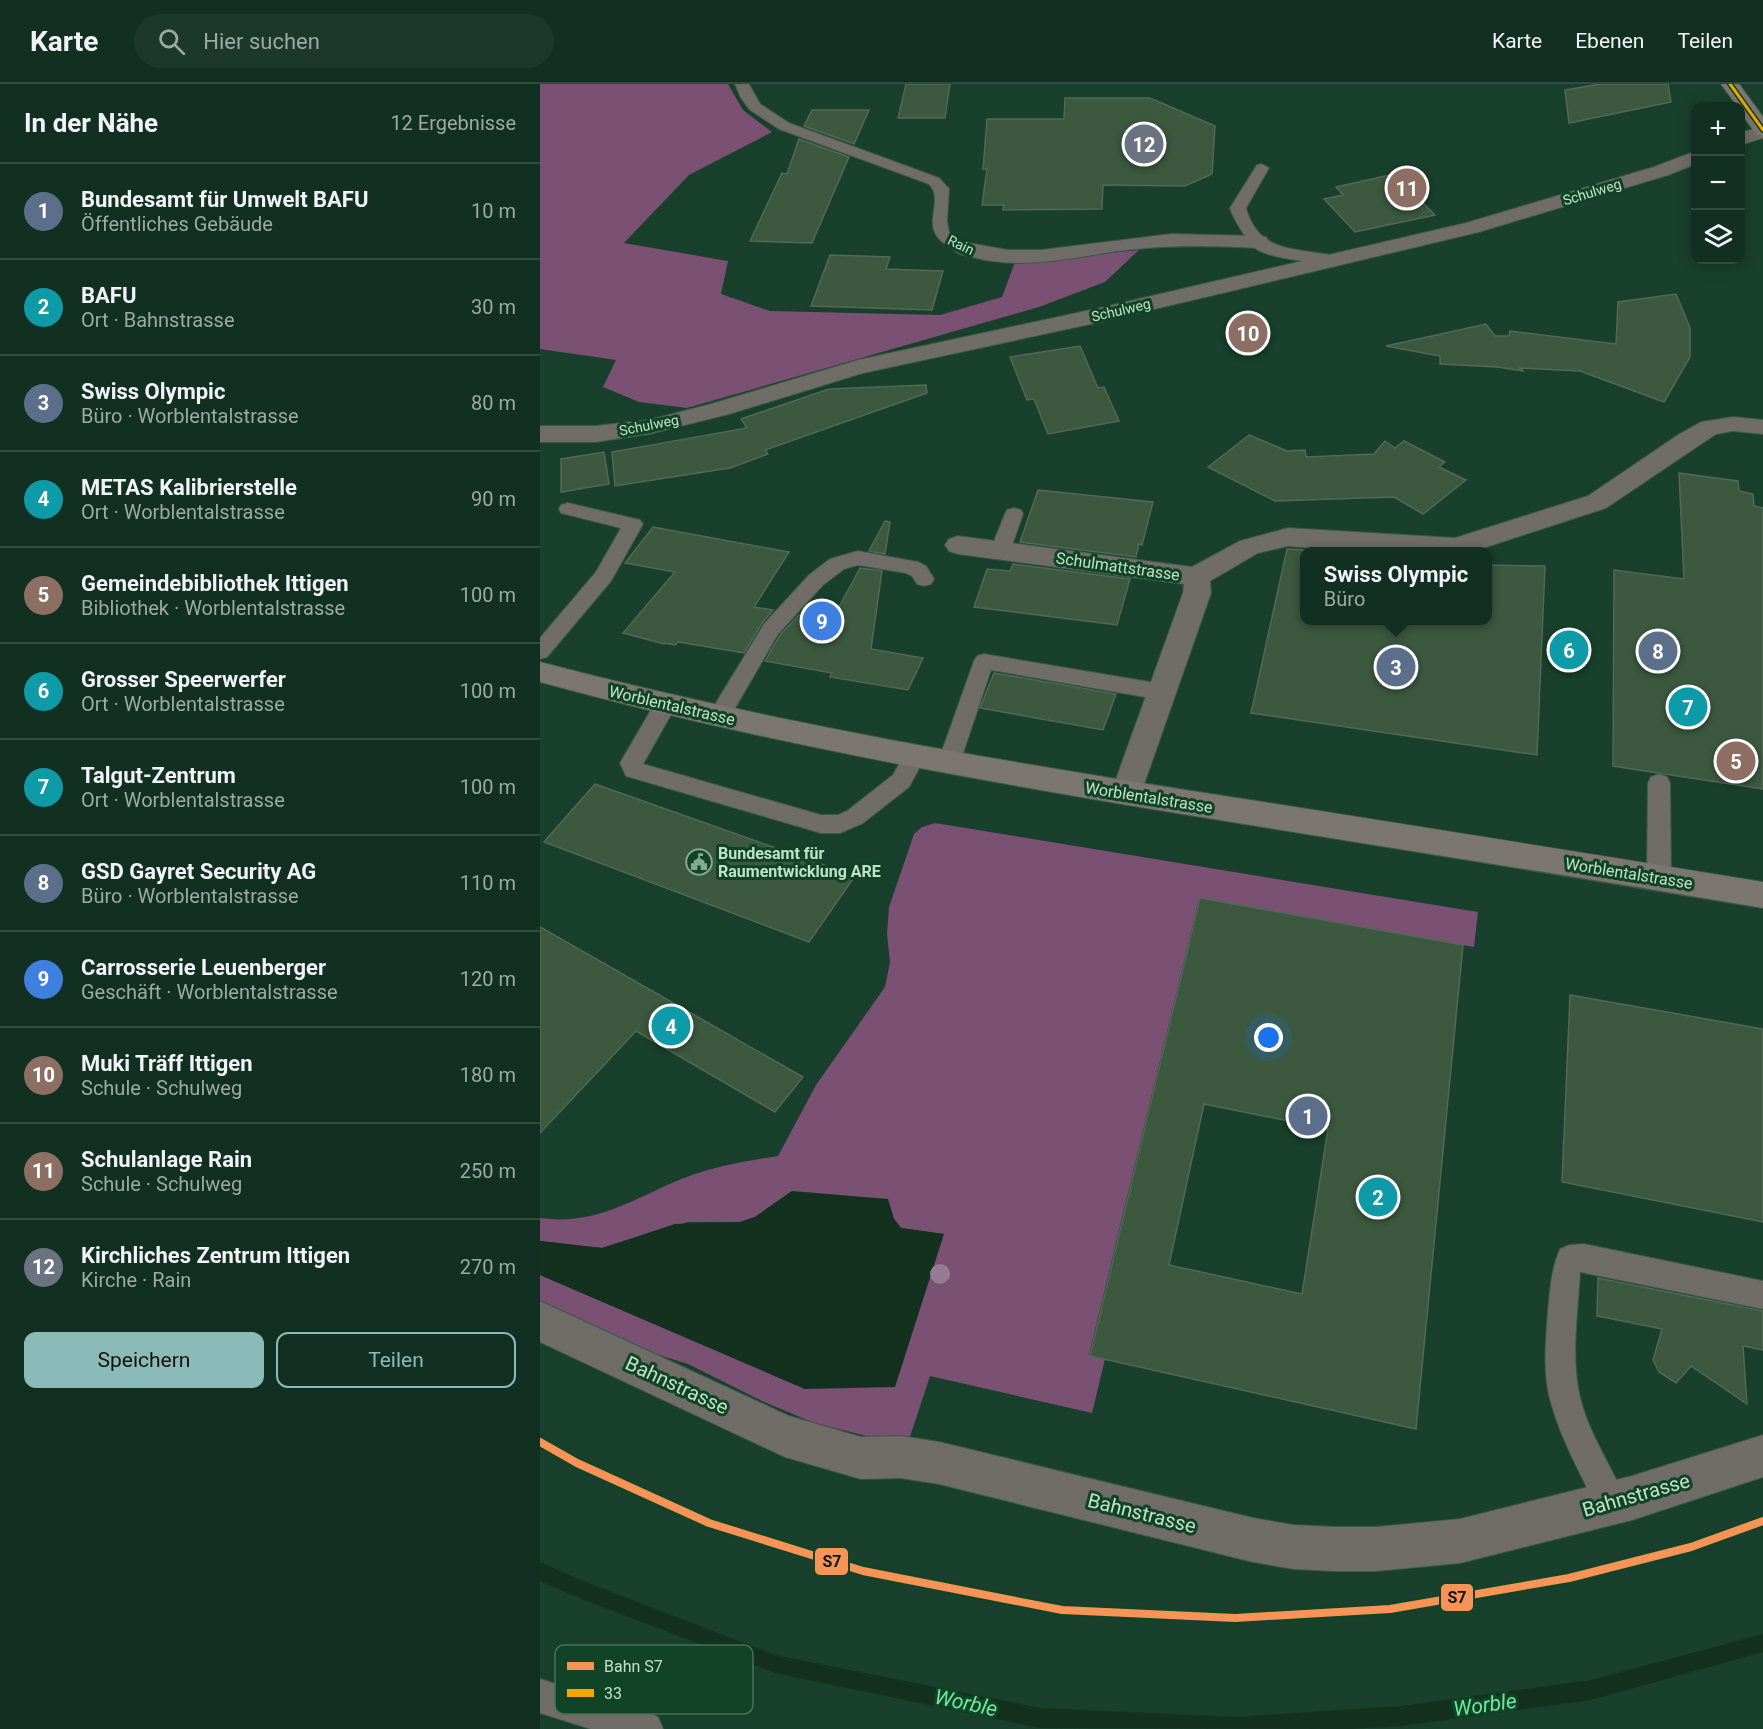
<!DOCTYPE html>
<html lang="de">
<head>
<meta charset="utf-8">
<style>
	:root { --surface:#123021; --page:#1b382a; --text:#f1f3f6; --muted:#9ca9a5; --line:#314b3f; --accent:#8bbbb9 }
	body { margin:0; font-family:Roboto,sans-serif; background:var(--page); color:var(--text) }
	.controls { position:absolute; right:18px; top:18px; display:grid; overflow:hidden; border-radius:12px; box-shadow:0 3px 15px #0003 }
	.controls button { width:54px; height:54px; display:grid; place-items:center; padding:0; border:0; border-bottom:2px solid var(--line); background:var(--surface); color:var(--text); font:30px sans-serif }
	.you { position:absolute; left:729px; top:954px; width:21px; height:21px; margin:-15px; border:4px solid #fff; border-radius:50%; background:#1a73e8; box-shadow:0 0 0 9px #1a73e833 }
	.badge { display:grid; place-items:center; width:39px; height:39px; border-radius:50%; background:var(--accent); color:#fff; font-size:20px; font-weight:700 }
	.pin { position:absolute; translate:-50% -50%; border:3px solid #fff; box-shadow:0 2px 6px #0006 }
	.popup { position:absolute; left:760px; top:463px; width:192px; height:78px; box-sizing:border-box; display:grid; place-content:center; border-radius:12px; background:var(--surface); filter:drop-shadow(0 2px 4px #0005); font-size:20px; white-space:nowrap; color:var(--muted) }
	.popup b { font-size:22px; color:var(--text) }
	.popup::after { content:''; position:absolute; left:50%; top:100%; margin-left:-12px; border:12px solid transparent; border-top-color:var(--surface) }
	.list { margin:0; padding:0; list-style:none }
	h2 { display:flex; justify-content:space-between; align-items:center; height:78px; margin:0; padding:0 24px; font-size:26px }
	h2 small { font-size:20px; font-weight:400; color:var(--muted) }
	.list li { display:grid; grid-template-columns:39px 1fr auto; gap:18px; align-items:center; box-sizing:border-box; height:96px; padding:0 24px; border-top:2px solid var(--line) }
	.list b { display:block; font-size:22px; white-space:nowrap }
	.list p { margin:0; font-size:20px; white-space:nowrap; color:var(--muted) }
	.list em { font-size:20px; font-style:normal; color:var(--muted) }
	.actions { display:flex; gap:12px; padding:18px 24px }
	.actions a { flex:1; padding:14px 0; border:2px solid var(--accent); border-radius:12px; text-align:center; font-size:21px; color:var(--accent) }
	.actions .main { background:var(--accent); color:#111 }
	.icon { flex:none; width:33px; height:33px; fill:none; stroke:currentColor; stroke-width:2; stroke-linecap:round; stroke-linejoin:round }
	.map { position:relative; flex:none; width:1223px; height:1645px; overflow:hidden }
	header { display:flex; align-items:center; gap:36px; box-sizing:border-box; height:84px; padding:0 30px; background:var(--surface); border-bottom:2px solid var(--line) }
	header strong { font-size:28px }
	nav { display:flex; gap:33px; margin-inline-start:auto; font-size:21px }
	.search { width:420px; height:54px; background:var(--page); display:flex; align-items:center; gap:15px; box-sizing:border-box; padding:0 21px; border-radius:33px; color:var(--muted); font-size:22px }
	main { display:flex }
	aside { flex:1; background:var(--surface) }
	.map>svg:first-child { display:block }
</style>
</head>
<body>
<header>
<strong>Karte</strong>
<div class="search"><svg class="icon" aria-label="search" viewBox="0 0 24 24"><circle cx="10" cy="10" r="6"/><path d="M15 15l6 6"/></svg>Hier suchen</div>
<nav><a>Karte</a><a>Ebenen</a><a>Teilen</a></nav>
</header>
<main>
<aside>
<h2>In der Nähe<small>12 Ergebnisse</small></h2>
<ul class="list">
<li><span class="badge" style="background:#5c6f8a">1</span><div><b>Bundesamt für Umwelt BAFU</b><p>Öffentliches Gebäude</p></div><em>10 m</em></li>
<li><span class="badge" style="background:#0f9aa8">2</span><div><b>BAFU</b><p>Ort · Bahnstrasse</p></div><em>30 m</em></li>
<li><span class="badge" style="background:#5c6f8a">3</span><div><b>Swiss Olympic</b><p>Büro · Worblentalstrasse</p></div><em>80 m</em></li>
<li><span class="badge" style="background:#0f9aa8">4</span><div><b>METAS Kalibrierstelle</b><p>Ort · Worblentalstrasse</p></div><em>90 m</em></li>
<li><span class="badge" style="background:#8d6e63">5</span><div><b>Gemeindebibliothek Ittigen</b><p>Bibliothek · Worblentalstrasse</p></div><em>100 m</em></li>
<li><span class="badge" style="background:#0f9aa8">6</span><div><b>Grosser Speerwerfer</b><p>Ort · Worblentalstrasse</p></div><em>100 m</em></li>
<li><span class="badge" style="background:#0f9aa8">7</span><div><b>Talgut-Zentrum</b><p>Ort · Worblentalstrasse</p></div><em>100 m</em></li>
<li><span class="badge" style="background:#5c6f8a">8</span><div><b>GSD Gayret Security AG</b><p>Büro · Worblentalstrasse</p></div><em>110 m</em></li>
<li><span class="badge" style="background:#3f7fe0">9</span><div><b>Carrosserie Leuenberger</b><p>Geschäft · Worblentalstrasse</p></div><em>120 m</em></li>
<li><span class="badge" style="background:#8d6e63">10</span><div><b>Muki Träff Ittigen</b><p>Schule · Schulweg</p></div><em>180 m</em></li>
<li><span class="badge" style="background:#8d6e63">11</span><div><b>Schulanlage Rain</b><p>Schule · Schulweg</p></div><em>250 m</em></li>
<li><span class="badge" style="background:#6b7280">12</span><div><b>Kirchliches Zentrum Ittigen</b><p>Kirche · Rain</p></div><em>270 m</em></li>
</ul>
<div class="actions"><a class="main">Speichern</a><a>Teilen</a></div>
</aside>
<div class="map">
<svg width="1223" height="1645" viewBox="0 0 1223 1645">
	<rect width="100%" height="100%" fill="#18402c"/>
	<!-- green -->
	<g fill="#7a5073">
		<path d="M0,0h188l15,26 29,22 -83,43 -65,68 104,18 -7,33 49,17 170,4 62,-18 13,-35 124,-12 -34,32 -66,25 -352,101 -48,-6 -36,-15 13,-27 -76,-11z"/>
		<path d="M395,739l543,89 -4,35 -275,-48 -110,456 16,4 -13,54 -162,-37 -23,70 -93,-23 -52,-22 -74,-37 -55,-17 -93,-47v-25l265,114 138,-155 -42,-6 -7,-9 -102,-28 -37,26 -15,5h-52l-86,26 -62,-7v-23c57,8 94,-20 144,-40 30,-12 62,-17 94,-22l38,-71 69,-98 5,-25 -3,-28 2,-27 25,-73 8,-7z"/>
	</g>
	<!-- water -->
	<path fill="#13311e" d="M252,1107l96,8 6,20 7,9 43,6 -49,153 -90,2 -265,-114v-34l62,7 73,-24 65,-2 15,-5z"/>
	<g fill="none" stroke-linecap="round" stroke-linejoin="round">
		<!-- stream -->
		<path fill="#13311e" fill-rule="evenodd" d="M0,1478l38,17 197,76 265,53 195,9 166,-11 190,-26 172,-46v18l-172,48 -190,26 -50,3 -311,-1 -265,-55 -201,-77 -34,-15z"/>
	</g>
	<!-- building -->
	<g fill="#3c583f" stroke="#516956" stroke-width="1.5" fill-rule="evenodd">
		<path d="M366,0h44l-5,34h-47z"/>
		<path d="M1060,0h68l3,18 -102,21 -4,-33z"/>
		<path d="M525,14h85l65,28 -3,48 -27,12 -82,-1 -1,24 -99,1 1,-5h-22l5,-36h-4l4,-50h77z"/>
		<path d="M272,26h57l-15,34 -50,-18z"/>
		<path d="M259,55l50,18 -37,86 -62,-2 32,-68 5,1z"/>
		<path d="M854,90l41,41 -80,17 -31,-33 19,-4 -7,-8z"/>
		<path d="M290,171l60,2 -4,12 57,2 -11,39 -121,-4z"/>
		<path d="M1136,210l14,34v29l-26,45 -84,-31 -60,-3 3,3 -26,-4 -57,-3v-8l-54,-10 100,-22 9,12h14l1,-5 106,13 2,-42z"/>
		<path d="M540,262l18,42 6,-1 15,34 -71,13 -14,-35 -7,1 -17,-43z"/>
		<path d="M386,301l1,8 -162,57 3,4 -38,14 -115,18 -3,-34 135,-24 -6,-9 88,-30z"/>
		<path d="M709,351l38,16 18,-1 1,7 68,-3 11,-13 10,7 9,-7 41,21 -6,5 27,13 -43,34 -29,-17 -119,4 -67,-34z"/>
		<path d="M64,368l5,32 -48,8v-33z"/>
		<path d="M1139,389l59,8 1,10 14,3 1,12 9,2v281l-150,-23 1,-196 70,9z"/>
		<path d="M498,406l115,12 -11,43 -3,-1 -3,13 -116,-15z"/>
		<path d="M345,437l5,1 -5,32 -16,-3z"/>
		<path d="M113,443l136,25 -35,55 19,3 -11,13 -18,30 -66,-11 -3,3 -10,-2 -1,1 -41,-11 52,-61 -50,-9z"/>
		<path d="M747,465l18,1v71h183v-56l57,1 -8,189 -286,-42z"/>
		<path d="M473,480l117,15 -13,46 -143,-18 13,-38 23,2z"/>
		<path d="M320,484l22,3 -11,78 52,9 -15,32 -78,-13 2,-4 -67,-12 15,-26 19,-20 33,5z"/>
		<path d="M454,589l122,21 -13,36 -123,-22z"/>
		<path d="M55,700l198,70 62,22 -46,66 -265,-100z"/>
		<path d="M660,814l263,47 -47,484 -326,-73zM664,1020l124,25 -26,165 -133,-29z"/>
		<path d="M0,843l263,150 -28,35 -139,-81 -96,102z"/>
		<path d="M1030,911l193,34v193l-201,-40z"/>
		<path d="M1058,1194l165,33v39l-20,-4 4,58 -56,-38 -15,17 -17,-11 -6,-12 9,-31 -65,-13z"/>
	</g>
	<g fill="none" stroke-linecap="round" stroke-linejoin="round">
		<!-- lane casing -->
		<g stroke="#3a5a48" stroke-width="2">
			<g id="lane">
				<path d="M195,0h14l11,20 29,19 150,55 10,11 -2,32 2,11 22,16 -3,3c-7,2 -11,0 -18,-4 -35,-19 -3,-44 -21,-63l-150,-55 -29,-19 -9,-12z"/>
				<path d="M722,80l7,4 -23,40c13,48 54,39 93,49l2,3 -2,3 -6,2c-18,-3 -65,-6 -78,-17 -8,-7 -22,-30 -25,-40l27,-43z"/>
				<path d="M28,419l72,17 3,4 -32,57 -64,76 -7,2v-21l56,-66 25,-44 -60,-15 -2,-4 2,-4z"/>
				<path d="M474,424l7,2 2,4 -13,37 -3,5 -7,1 -7,-1 -3,-5 15,-37 2,-4z"/>
				<path d="M318,467l60,11 8,4 8,13 -3,5 -7,2 -7,-2 -5,-8 -6,-3 -48,-8 -14,4 -21,16 -45,49 -51,88 -8,2 -8,-2 -3,-6 56,-92 45,-49 21,-16z"/>
				<path d="M444,570l178,30 8,3 3,5 -3,5 -8,3 -171,-30 -31,92 -3,6 -8,2 -8,-2 -3,-6 36,-101 3,-5z"/>
				<path d="M126,612l8,2 3,6 -34,60 178,51h17l9,-4 46,-36 14,-25 8,-2 8,2 3,6 -17,31 -46,36 -23,10h-19l-195,-57 -6,-13 38,-65z"/>
				<path d="M1119,690l8,3 3,6 1,94 -4,7 -8,3 -8,-3 -4,-7 1,-94 3,-6z"/>
				<path d="M1044,1160l179,37v28l-183,-37c-2,39 -9,82 -1,121 8,39 33,73 48,110l-5,11 -11,5 -11,-5c-18,-38 -41,-77 -51,-119 -6,-26 -3,-56 -1,-83 2,-22 3,-42 12,-63l10,-4z"/>
				<path d="M0,1595l106,33 12,5 5,12h-72l-51,-16z"/>
			</g>
		</g>
		<!-- street casing -->
		<g stroke="#3a5a48" stroke-width="2">
			<g id="street">
				<path d="M1223,42v12l-23,7v-12z"/>
				<path d="M1156,67v13l-28,11 -189,57 -379,90 -237,51 -134,41 -80,20 -54,8h-55v-16h55l54,-6 62,-16 147,-44 242,-52 366,-85 188,-56z"/>
				<path d="M631,150l87,2 8,1 3,5 -3,5 -8,1c-37,-2 -74,-3 -111,0 -59,4 -115,25 -175,9 -7,-2 -15,-2 -20,-9l3,-5 8,-1 45,8h33z"/>
				<path d="M1193,333l30,3v14l-30,-3 -17,3 -110,74 -135,44h-106l-77,-6 -30,7 -48,28 1,12 -70,200 -4,8 -11,4 -11,-4 -4,-8 72,-200 1,-9 -226,-30 -9,-3 -4,-6 4,-6 9,-3 234,31 48,-26 48,-13 167,10 133,-42 90,-61 23,-13z"/>
				<path d="M0,1217l249,115 72,21 40,-1 38,6 314,76 41,7 41,2h41l84,-8 172,-43 131,-41v42l-131,43 -172,43 -84,8h-41l-41,-2 -41,-7 -314,-78 -38,-6 -40,1 -76,-22 -245,-115z"/>
			</g>
		</g>
		<!-- secondary casing -->
		<g stroke="#3a5a48" stroke-width="2">
			<g id="secondary">
				<path d="M1181,0h18l24,33v19l-7,-2 -16,-22v-6h-3z"/>
				<path d="M0,578c236,62 476,102 717,139 169,27 338,53 506,81v26c-166,-28 -333,-54 -500,-81 -243,-39 -485,-80 -723,-145z"/>
			</g>
		</g>
		<!-- lane -->
		<use href="#lane" fill="#706c68" fill-rule="evenodd"/>
		<!-- street -->
		<use href="#street" fill="#706c68" fill-rule="evenodd"/>
		<!-- secondary -->
		<use href="#secondary" fill="#7b7670" fill-rule="evenodd"/>
		<!-- bus-1 casing -->
		<g stroke="#114327" stroke-width="6">
			<path id="bus-1" d="M1190,0l33,46"/>
		</g>
		<!-- bus-1 -->
		<use href="#bus-1" stroke="#f7a600" stroke-width="3"/>
		<!-- rail-1 casing -->
		<g stroke="#114327" stroke-width="12">
			<path id="rail-1" d="M0,1358l37,21 132,60 154,48 199,39 173,8 155,-9 179,-31 122,-31 72,-26"/>
		</g>
		<!-- rail-1 -->
		<use href="#rail-1" stroke="#f69356" stroke-width="8"/>
	</g>
	<!-- trees -->
	<circle fill="#957b94" cx="400" cy="1190" r="10"/>
	<!-- icons -->
	<defs>
		<g id="civic-ring" transform="scale(1.35)"><circle r="9.5" fill="#114327" stroke="#85a893" stroke-width="1.5"/><path d="M-.6-6.5H3V-4.5H.6V-3L4-1V1h2V6H-6V1h2V-1L-.6-3ZM-1.2 2.5V6h2.4V2.5Z" fill="#85a893"/></g>
	</defs>
	<g fill-rule="evenodd">
		<use href="#civic-ring" x="159" y="778"/>
	</g>
	<g text-anchor="middle" stroke-width="6" stroke-linejoin="round" paint-order="stroke">
		<!-- far-street labels -->
		<g font-size="14" fill="#c0e0ca" stroke="#114327">
			<text transform="translate(1052 108) rotate(-17)" y="5">Schulweg</text>
			<text transform="translate(421 161) rotate(26)" y="5">Rain</text>
			<text transform="translate(581 226) rotate(-13)" y="5">Schulweg</text>
			<text transform="translate(109 341) rotate(-11)" y="5">Schulweg</text>
		</g>
		<!-- street labels -->
		<g font-size="16" fill="#c0e0ca" stroke="#114327">
			<text transform="translate(578 482) rotate(8)" y="6">Schulmattstrasse</text>
			<text transform="translate(132 621) rotate(13)" y="6">Worblentalstrasse</text>
			<text transform="translate(609 713) rotate(9)" y="6">Worblentalstrasse</text>
			<text transform="translate(1089 789) rotate(9)" y="6">Worblentalstrasse</text>
		</g>
		<!-- poi labels -->
		<g font-size="16" font-weight="bold" fill="#c0e0ca" stroke="#114327" text-anchor="start">
			<text x="178" y="775">Bundesamt für<tspan x="178" dy="18">Raumentwicklung ARE</tspan></text>
		</g>
		<!-- near-street labels -->
		<g font-size="20" fill="#c0e0ca" stroke="#114327">
			<text transform="translate(137 1301) rotate(25)" y="7">Bahnstrasse</text>
			<text transform="translate(1096 1411) rotate(-16)" y="7">Bahnstrasse</text>
			<text transform="translate(602 1429) rotate(14)" y="7">Bahnstrasse</text>
		</g>
		<!-- near-water labels -->
		<g font-size="21" font-style="italic" fill="#6de89f" stroke="#114327">
			<text transform="translate(426 1619) rotate(12)" y="7">Worble</text>
			<text transform="translate(945 1621) rotate(-8)" y="7">Worble</text>
		</g>
	</g>
	<!-- legend -->
	<rect x="15" y="1561" width="198" height="69" rx="9" fill="#114327" stroke="#467258" stroke-width="1.5"/>
	<rect x="27" y="1578" width="27" height="8" fill="#f69356"/>
	<rect x="27" y="1605" width="27" height="8" fill="#f7a600"/>
	<g font-size="16" fill="#c0e0ca">
		<text x="64" y="1588">Bahn S7</text>
		<text x="64" y="1615">33</text>
	</g>
	<g stroke="#114327" stroke-width="2">
		<rect x="274" y="1463" width="35" height="29" rx="6" fill="#f69356"/>
		<rect x="900" y="1499" width="34" height="29" rx="6" fill="#f69356"/>
	</g>
	<g font-size="16" text-anchor="middle" font-weight="bold" fill="#111">
		<text x="292" y="1483">S7</text>
		<text x="917" y="1519">S7</text>
	</g>
</svg>
<div class="controls">
<button>+</button>
<button>−</button>
<button><svg class="icon" aria-label="layers" viewBox="0 0 24 24"><path d="M12 4l9 5-9 5-9-5zM3 14l9 5 9-5"/></svg></button>
</div>
<div class="you"></div>
<div class="pin badge" style="left:768px;top:1032px;background:#5c6f8a">1</div>
<div class="pin badge" style="left:838px;top:1113px;background:#0f9aa8">2</div>
<div class="pin badge" style="left:856px;top:583px;background:#5c6f8a">3</div>
<div class="popup"><b>Swiss Olympic</b>Büro</div>
<div class="pin badge" style="left:131px;top:942px;background:#0f9aa8">4</div>
<div class="pin badge" style="left:1196px;top:677px;background:#8d6e63">5</div>
<div class="pin badge" style="left:1029px;top:566px;background:#0f9aa8">6</div>
<div class="pin badge" style="left:1148px;top:623px;background:#0f9aa8">7</div>
<div class="pin badge" style="left:1118px;top:567px;background:#5c6f8a">8</div>
<div class="pin badge" style="left:282px;top:537px;background:#3f7fe0">9</div>
<div class="pin badge" style="left:708px;top:249px;background:#8d6e63">10</div>
<div class="pin badge" style="left:867px;top:104px;background:#8d6e63">11</div>
<div class="pin badge" style="left:604px;top:60px;background:#6b7280">12</div>
</div>
</main>
</body>
</html>
